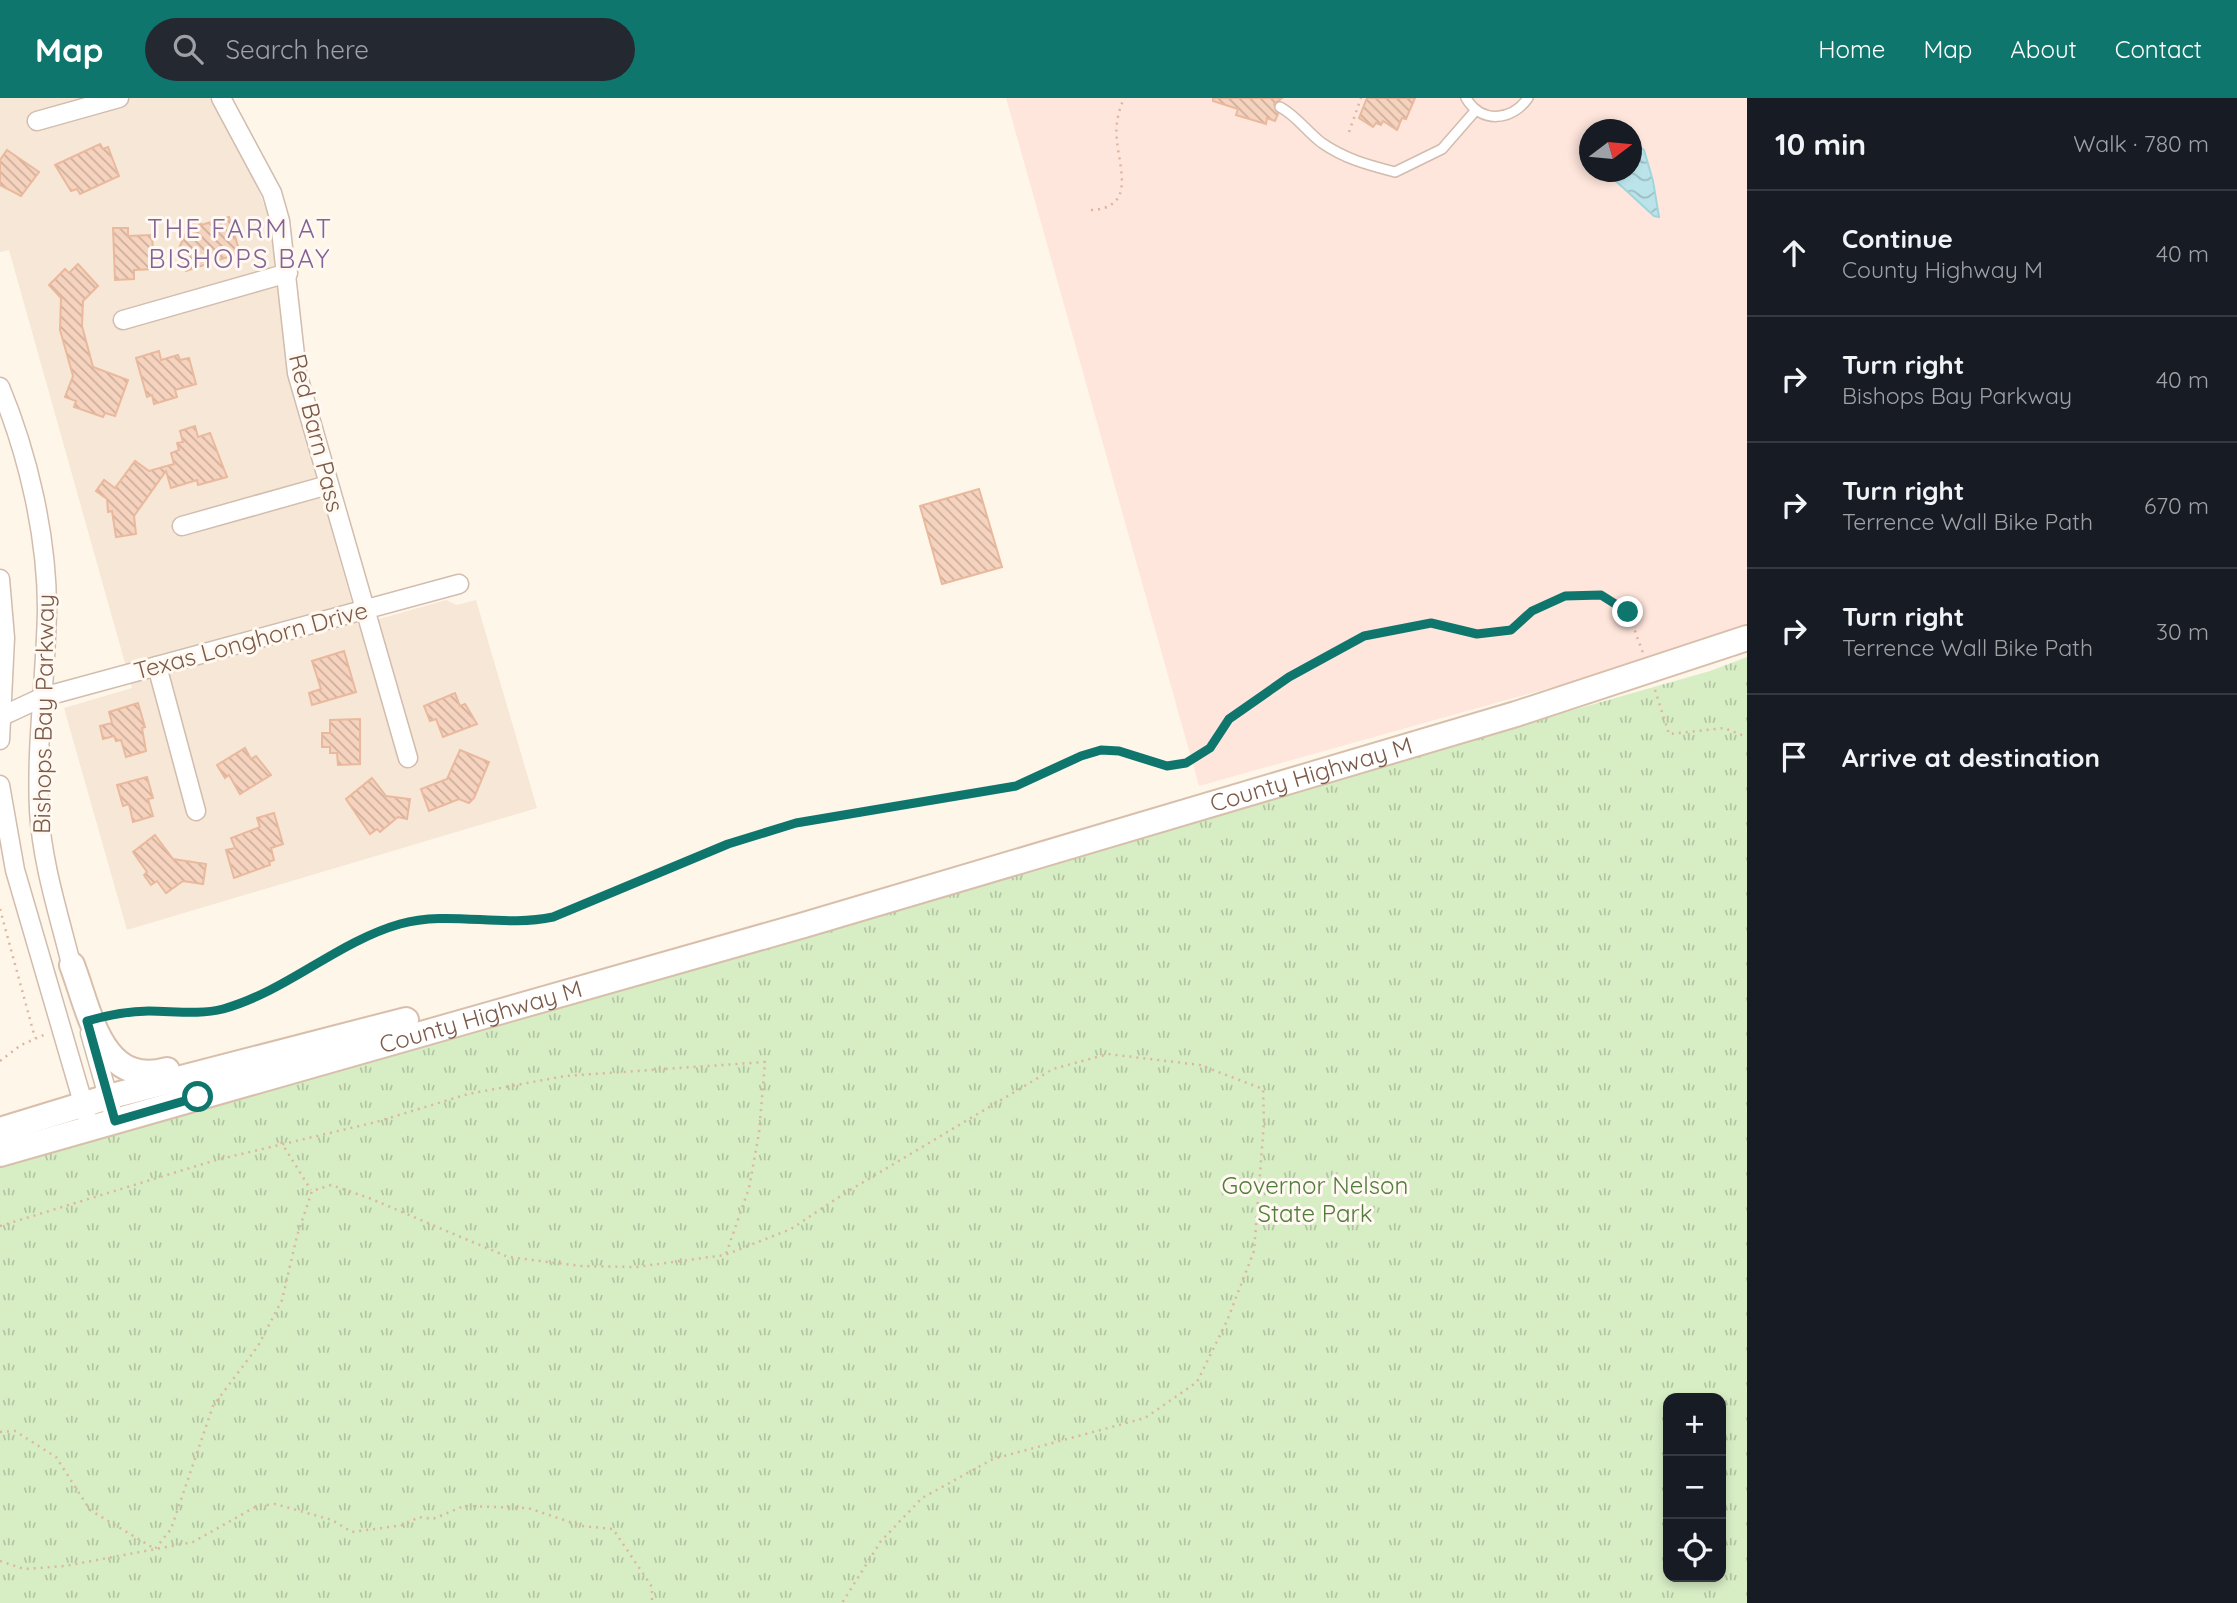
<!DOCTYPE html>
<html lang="en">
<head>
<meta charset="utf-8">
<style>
	:root { --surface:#171b24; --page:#242831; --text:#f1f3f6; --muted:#9ea1a6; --line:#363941; --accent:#0f766e }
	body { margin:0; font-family:Quicksand,sans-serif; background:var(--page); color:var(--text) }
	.controls { position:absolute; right:21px; bottom:21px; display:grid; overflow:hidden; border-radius:14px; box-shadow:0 4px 10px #0003 }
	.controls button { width:63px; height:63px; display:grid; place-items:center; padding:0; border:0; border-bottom:2px solid var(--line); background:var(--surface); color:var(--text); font:35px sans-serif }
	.compass { position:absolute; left:1579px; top:21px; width:63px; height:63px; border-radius:50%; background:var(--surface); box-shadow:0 4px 10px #0003; rotate:74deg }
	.stop { position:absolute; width:21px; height:21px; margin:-16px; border:5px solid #0f766e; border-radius:50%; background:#fff }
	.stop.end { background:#0f766e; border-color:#fff; box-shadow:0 2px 7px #0008 }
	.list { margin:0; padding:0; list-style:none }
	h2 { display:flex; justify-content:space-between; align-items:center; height:91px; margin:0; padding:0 28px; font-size:30px }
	h2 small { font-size:23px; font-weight:400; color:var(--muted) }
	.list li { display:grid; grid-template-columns:46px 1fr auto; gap:21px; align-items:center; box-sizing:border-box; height:126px; padding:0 28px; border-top:2px solid var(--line) }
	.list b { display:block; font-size:26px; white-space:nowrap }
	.list p { margin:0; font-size:23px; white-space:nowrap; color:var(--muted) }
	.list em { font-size:23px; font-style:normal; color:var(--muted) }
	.icon { flex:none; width:38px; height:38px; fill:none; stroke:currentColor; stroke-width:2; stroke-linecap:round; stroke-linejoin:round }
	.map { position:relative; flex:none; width:1747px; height:1505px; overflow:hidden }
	header { display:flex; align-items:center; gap:42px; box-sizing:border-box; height:98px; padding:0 35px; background:var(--accent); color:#fff }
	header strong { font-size:33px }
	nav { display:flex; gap:38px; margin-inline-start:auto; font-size:24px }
	.search { width:490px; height:63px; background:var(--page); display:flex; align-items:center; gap:18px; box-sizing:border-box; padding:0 24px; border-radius:38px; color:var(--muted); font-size:26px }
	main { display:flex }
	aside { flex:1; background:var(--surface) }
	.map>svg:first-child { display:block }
</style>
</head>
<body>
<header>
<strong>Map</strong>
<div class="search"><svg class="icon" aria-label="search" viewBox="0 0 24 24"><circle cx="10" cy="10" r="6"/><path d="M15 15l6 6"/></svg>Search here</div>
<nav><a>Home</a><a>Map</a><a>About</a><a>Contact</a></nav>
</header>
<main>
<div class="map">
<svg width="1747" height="1505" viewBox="0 0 1747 1505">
	<defs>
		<pattern id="park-tufts" width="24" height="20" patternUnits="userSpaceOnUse" patternTransform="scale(1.75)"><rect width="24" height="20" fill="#d7eec5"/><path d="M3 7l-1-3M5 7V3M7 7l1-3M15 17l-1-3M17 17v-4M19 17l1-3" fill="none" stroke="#b3c4a2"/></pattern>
		<pattern id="water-waves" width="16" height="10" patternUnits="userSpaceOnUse" patternTransform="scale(1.75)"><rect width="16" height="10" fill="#bbe4ea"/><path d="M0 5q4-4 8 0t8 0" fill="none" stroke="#9dbcc0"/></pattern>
		<pattern id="building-back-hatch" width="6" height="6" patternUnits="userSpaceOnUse" patternTransform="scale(1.75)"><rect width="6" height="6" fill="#f6d3be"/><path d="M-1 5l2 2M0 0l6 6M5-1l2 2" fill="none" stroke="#ccae9c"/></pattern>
	</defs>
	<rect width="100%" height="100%" fill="#fef6e9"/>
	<!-- residential -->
	<path fill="#f7e7d7" d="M0,0h210l38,64 23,61 6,27 13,133 68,242 88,-25 11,5 19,-5 61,208 -410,122 -63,-222 68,-20 -123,-438 -9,2z"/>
	<!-- commercial -->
	<path fill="#ffe6dc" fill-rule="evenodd" d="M1006,0h741v529l-83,29 -465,130zM1590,32h42v42h-42z"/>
	<!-- park -->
	<path fill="url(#park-tufts)" fill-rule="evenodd" d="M1747,559v946h-1747v-445l1710,-487zM1668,1300h53v179h-53z"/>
	<!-- water -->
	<path fill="url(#water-waves)" stroke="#a0d5dd" stroke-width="2" d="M1636,46l8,6 9,31 6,36 -5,-1 -48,-44h26v-27z"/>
	<!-- building -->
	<g fill="url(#building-back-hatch)" stroke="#eab99d" stroke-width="2">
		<path d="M1213,0h69l-8,6 4,10 -3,7 -8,-3 -1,6 -30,-9 2,-6 -25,-8z"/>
		<path d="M1367,0h48l-9,21 -4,-1 -5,12 -14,-9 -2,4 -5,-2 -3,4 -14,-9z"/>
		<path d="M100,46l3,5 5,-2 11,29 -39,18 -3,-5 -6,2 -16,-26z"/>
		<path d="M7,52l32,22 -18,24 -21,-11v-25z"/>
		<path d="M229,119l11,36 -54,18 -7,-23 8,-17 -1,-6 14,-4 1,4z"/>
		<path d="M113,130h15v8l24,-1 2,34 -20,1v9l-19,1z"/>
		<path d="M78,166l20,22 -15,15 -1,25 11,41 35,13 -13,36 -10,-3 -2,4 -29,-10 2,-6 -11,-4 8,-21 -13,-46 1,-32 -12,-13 16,-16 4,4z"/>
		<path d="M159,253l2,9 17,-5 2,5 9,-2 7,26 -21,6 2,7 -23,7 -2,-9 -5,2 -11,-39z"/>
		<path d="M195,328l3,11 12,-4 17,44 -29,8 -1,-5 -26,8 -5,-17 -32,45 2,18 -20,3 -4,-26 -4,1 -1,-13 -11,-8 8,-11 11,8 20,-27 14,10 25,-7 -3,-11 8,-3 -2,-7 6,-1 -3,-11z"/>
		<path d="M979,391l23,78 -60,17 -22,-78z"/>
		<path d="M344,553l12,41 -44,13 -3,-12 12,-4 -9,-28z"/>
		<path d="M455,595l5,13 5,-2 12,20 -34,13 -7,-18 -6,2 -6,-15z"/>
		<path d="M138,605l7,24 -3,1 4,23 -20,6 -5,-17 -5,1 -2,-5 -11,3 -3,-13 12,-3 -3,-11z"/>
		<path d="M360,621v45l-22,1 -1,-12h-7v-6h-8v-14h8v-13z"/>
		<path d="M245,650l6,11 5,-3 15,19 -31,19 -11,-19 -4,3 -8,-13z"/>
		<path d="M460,652l29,12 -15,36 -5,5 -10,-4 -30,12 -8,-22 26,-10z"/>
		<path d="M147,679l6,21 -5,1 5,17 -20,6 -4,-18 -6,2 -6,-21z"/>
		<path d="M372,680l14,18 24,3 -3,20 -9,-2 -18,15 -3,-3 -7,5 -24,-35z"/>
		<path d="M274,715l9,31 -12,4 3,12 -5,2 1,3 -36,13 -8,-28 9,-2 -4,-10 29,-11 -3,-9z"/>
		<path d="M155,737l18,24 33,5 -3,20 -20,-3 -17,12 -9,-12 -6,4 -7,-10 3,-3 -14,-20z"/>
	</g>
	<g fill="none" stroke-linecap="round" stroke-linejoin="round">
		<!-- lane casing -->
		<g stroke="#d2bcad" stroke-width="12">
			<g id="lane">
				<path d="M1466,0c15,26 46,23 62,0"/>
				<path d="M1280,9c17,9 27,25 42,36 23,16 46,22 73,29l47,-23 34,-39"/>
			</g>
		</g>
		<!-- street casing -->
		<g stroke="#d2bcad" stroke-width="21">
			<g id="street">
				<path d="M221,0l51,95 8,28 17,152 111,385"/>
				<path d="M37,23l82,-23"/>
				<path d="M123,222l165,-47"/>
				<path d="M0,289c28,67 47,149 47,222 -1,67 -11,134 -8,201 3,56 22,111 35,166"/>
				<path d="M182,428l146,-41"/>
				<path d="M0,481l5,59 -5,102"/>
				<path d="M157,568l39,145"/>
				<path d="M0,619l43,-20 416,-113"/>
				<path d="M0,687l15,85 71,243"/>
				<path d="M90,935l21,74"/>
			</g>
		</g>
		<!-- secondary casing -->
		<g stroke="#d8bfac" stroke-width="28">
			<g id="secondary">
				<path d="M72,867c18,47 29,123 95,105"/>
				<path d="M0,1032l108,-33 298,-77"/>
				<path id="s1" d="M0,1056l804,-229 712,-211 231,-76"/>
			</g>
		</g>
		<!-- path -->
		<g stroke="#dcb6a0" stroke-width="2.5" stroke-dasharray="2 5" stroke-linecap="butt">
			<path d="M1349,34l12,-34"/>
			<path d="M1091,112c44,-2 29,-39 26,-69 -2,-15 1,-29 7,-43"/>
			<path d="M1655,592l14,44 55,-6 23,9"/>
			<path d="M0,811l35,129"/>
			<path d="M109,917c45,-13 91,3 138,-13 51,-19 106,-69 157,-78 50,-9 99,4 149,-7l175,-73 68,-21 220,-37 85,-36 18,1 48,15 19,-3 24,-15 19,-29 60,-42 75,-41 67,-13 46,11 34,-4 21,-19 33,-15 35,-1 28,17 15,41"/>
			<path d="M0,963l21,-16 25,-11"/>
			<path d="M281,1044l30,48"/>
			<path d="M0,1128l216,-66 160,-38 92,-28 97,-18 200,-14 -6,71 -10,55 -23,66"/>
			<path d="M0,1334l15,-1 41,26 34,53 65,39 16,-20 42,-123 45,-60 24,-46 15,-64 15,-45 19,-6 38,13 139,59 73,9 55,1 89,-12 66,-26 54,-36 208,-124 55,-15 92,11 63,24 1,33 -10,129 -27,70 -30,61 -52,36 -152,41 -71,39 -41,43 -39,62"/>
			<path d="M0,1463l24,8 41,-3 128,-24 64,-36 18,-2 57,16 20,12 52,-7 15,-8 14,2 31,-13 64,2 54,18 31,3 39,58v16"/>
		</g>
		<!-- lane -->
		<use href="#lane" stroke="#fff" stroke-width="9"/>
		<!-- street -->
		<use href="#street" stroke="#fff" stroke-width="18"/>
		<!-- secondary -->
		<use href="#secondary" stroke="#fff" stroke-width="24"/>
	</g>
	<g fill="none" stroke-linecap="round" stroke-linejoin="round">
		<!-- route -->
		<path stroke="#0f766e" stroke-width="9" d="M198,999l-83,24 -28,-100c21,-6 40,-10 62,-10 24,0 51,4 74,-2 64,-18 114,-67 177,-85 49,-14 103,4 153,-7l175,-73 68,-21 220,-37 65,-30 20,-6 18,1 48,15 19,-3 24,-15 19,-29 60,-42 75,-41 67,-13 46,11 34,-4 21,-19 33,-15 36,-1 27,17"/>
	</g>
	<g text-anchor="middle" stroke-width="6" stroke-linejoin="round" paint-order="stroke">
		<!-- street labels -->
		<g font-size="24" fill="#7c5a49" stroke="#fff9f1">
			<text transform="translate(316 335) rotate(76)" y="8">Red Barn Pass</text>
			<text transform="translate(251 543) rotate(-15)" y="8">Texas Longhorn Drive</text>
			<text transform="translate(44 616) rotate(-89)" y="8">Bishops Bay Parkway</text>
			<text dy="8" stroke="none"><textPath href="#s1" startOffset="1365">County Highway M</textPath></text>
			<text dy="8" stroke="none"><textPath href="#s1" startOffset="500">County Highway M</textPath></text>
		</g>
		<!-- park labels -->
		<g font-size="24" fill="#517c3d" stroke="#fff9f1">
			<text x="1315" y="1096">Governor Nelson<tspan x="1315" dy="28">State Park</tspan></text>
		</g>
		<!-- neighbourhood labels -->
		<g font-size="26" letter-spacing="2" fill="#846298" stroke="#fff9f1">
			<text x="240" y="140">THE FARM AT<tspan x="240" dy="30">BISHOPS BAY</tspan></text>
		</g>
	</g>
</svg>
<div class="controls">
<button>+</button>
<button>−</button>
<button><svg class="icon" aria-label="locate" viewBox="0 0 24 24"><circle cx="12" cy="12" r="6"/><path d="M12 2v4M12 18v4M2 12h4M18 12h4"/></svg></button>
</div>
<svg class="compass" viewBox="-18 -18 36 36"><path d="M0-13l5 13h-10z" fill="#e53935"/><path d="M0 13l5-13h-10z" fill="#9ea1a6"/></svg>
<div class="stop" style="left:198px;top:999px"></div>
<div class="stop end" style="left:1628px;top:514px"></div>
</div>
<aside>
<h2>10 min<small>Walk · 780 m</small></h2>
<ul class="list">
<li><svg class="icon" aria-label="ahead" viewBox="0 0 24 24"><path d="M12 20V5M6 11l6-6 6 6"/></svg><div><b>Continue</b><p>County Highway M</p></div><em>40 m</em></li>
<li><svg class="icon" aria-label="right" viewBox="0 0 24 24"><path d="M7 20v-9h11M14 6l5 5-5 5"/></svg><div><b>Turn right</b><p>Bishops Bay Parkway</p></div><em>40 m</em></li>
<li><svg class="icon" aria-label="right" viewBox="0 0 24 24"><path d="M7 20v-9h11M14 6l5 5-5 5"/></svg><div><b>Turn right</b><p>Terrence Wall Bike Path</p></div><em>670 m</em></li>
<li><svg class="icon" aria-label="right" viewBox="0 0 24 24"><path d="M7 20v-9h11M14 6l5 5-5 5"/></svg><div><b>Turn right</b><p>Terrence Wall Bike Path</p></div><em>30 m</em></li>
<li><svg class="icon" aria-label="arrive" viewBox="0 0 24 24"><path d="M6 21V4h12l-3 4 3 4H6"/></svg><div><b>Arrive at destination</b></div></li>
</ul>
</aside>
</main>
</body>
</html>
